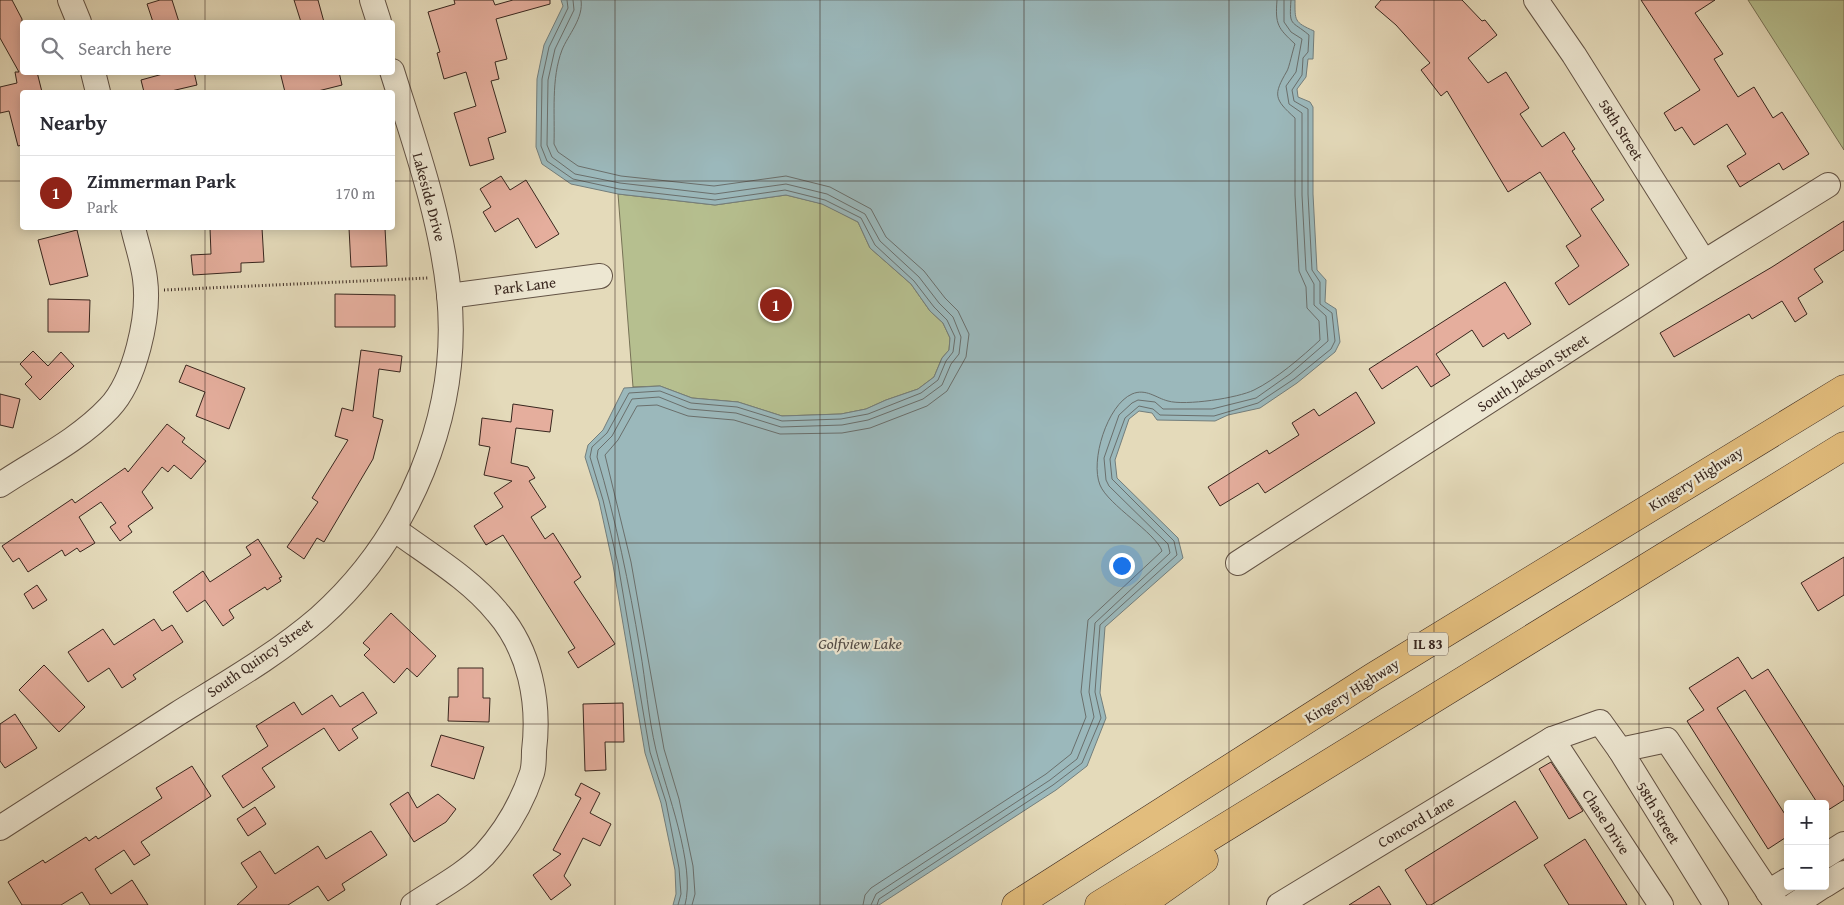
<!DOCTYPE html>
<html lang="en">
<head>
<meta charset="utf-8">
<style>
	:root { --surface:#fff; --page:#f7f7f7; --text:#2b2b33; --muted:#7c7c81; --line:#e1e1e2; --accent:#8f2418 }
	body { margin:0; font-family:"Gentium Book Plus",serif; background:var(--page); color:var(--text) }
	.controls { position:absolute; right:15px; bottom:15px; display:grid; overflow:hidden; border-radius:5px; box-shadow:0 2px 12px #0003 }
	.controls button { width:45px; height:45px; display:grid; place-items:center; padding:0; border:0; border-bottom:1px solid var(--line); background:var(--surface); color:var(--text); font:25px sans-serif }
	.you { position:absolute; left:1121px; top:565px; width:18px; height:18px; margin:-12px; border:4px solid #fff; border-radius:50%; background:#1a73e8; box-shadow:0 0 0 8px #1a73e833 }
	.badge { display:grid; place-items:center; width:32px; height:32px; border-radius:50%; background:var(--accent); color:#fff; font-size:16px; font-weight:700 }
	.pin { position:absolute; translate:-50% -50%; border:2px solid #fff; box-shadow:0 1px 5px #0006 }
	.list { margin:0; padding:0; list-style:none }
	h2 { display:flex; justify-content:space-between; align-items:center; height:65px; margin:0; padding:0 20px; font-size:21px }
	h2 small { font-size:16px; font-weight:400; color:var(--muted) }
	.list li { display:grid; grid-template-columns:32px 1fr auto; gap:15px; align-items:center; box-sizing:border-box; height:75px; padding:0 20px; border-top:1px solid var(--line) }
	.list b { display:block; font-size:19px; white-space:nowrap }
	.list p { margin:0; font-size:16px; white-space:nowrap; color:var(--muted) }
	.list em { font-size:16px; font-style:normal; color:var(--muted) }
	.icon { flex:none; width:28px; height:28px; fill:none; stroke:currentColor; stroke-width:2; stroke-linecap:round; stroke-linejoin:round }
	.map { position:relative; flex:none; width:1844px; height:905px; overflow:hidden }
	.search { position:absolute; background:var(--surface); box-shadow:0 2px 12px #0003; left:20px; top:20px; width:375px; height:55px; display:flex; align-items:center; gap:12px; box-sizing:border-box; padding:0 18px; border-radius:5px; color:var(--muted); font-size:19px }
	.panel { position:absolute; background:var(--surface); box-shadow:0 2px 12px #0003; left:20px; top:90px; width:375px; height:140px; border-radius:5px }
	.map>svg:first-child { display:block }
</style>
</head>
<body>
<div class="map">
<svg width="1844" height="905" viewBox="0 0 1844 905">
	<rect width="100%" height="100%" fill="#e4daba"/>
	<filter id="stains"><feTurbulence type="fractalNoise" baseFrequency=".004" numOctaves="4"/><feColorMatrix values="0 0 0 0 .2 0 0 0 0 .09 0 0 0 0 .02 0 0 0 .5 -.17"/></filter>
	<radialGradient id="worn" r=".72"><stop offset=".6" stop-color="#630" stop-opacity="0"/><stop offset="1" stop-color="#630" stop-opacity=".3"/></radialGradient>
	<!-- green -->
	<g fill="#b6bf8f" stroke="#777256">
		<path d="M1748,0h96v150z"/>
		<path d="M618,194l97,11 71,-10 37,9 35,18 12,26 41,36 19,27 13,12 7,15 -1,12 -7,8 -8,19 -16,12 -32,11 -20,9 -25,5 -59,2 -44,-14 -46,-4 -32,-12 -27,1z"/>
	</g>
	<!-- water -->
	<path fill="#9bb8bb" stroke="#737e7c" d="M561,0h734c0,21 -1,22 19,31l-1,28h-5l-2,18 -9,12 1,8 12,5 3,5v87l4,76 9,10 -1,22 11,7 4,33 -5,10 -38,31 -37,25 -32,7 -13,6 -58,-1 -5,-7 -13,-2 -10,8 -14,41 2,18 61,60 5,20 -78,69 -5,66 6,25 -19,48 -31,24 -177,115h-206l3,-11 -1,-24 -14,-67 -16,-50 -32,-188 -14,-64 -14,-44 3,-12 15,-15 21,-42 36,-2 32,12 46,4 44,14 59,-2 25,-5 20,-9 32,-11 16,-12 8,-19 7,-8 1,-12 -7,-15 -13,-12 -19,-27 -41,-36 -12,-26 -36,-18 -36,-9 -71,10 -97,-11 -47,-10 -29,-20 -6,-17 1,-68 7,-34 19,-39z"/>
	<g fill="none" stroke-linecap="round" stroke-linejoin="round">
		<!-- shore -->
		<g stroke="#6a6f6c" stroke-width="1">
			<path d="M567,0l1,8 -19,39 -7,32 -1,67 6,15 26,18 46,10 96,11 70,-10 40,10 36,18 14,27 39,36 20,26 13,13 8,17 -2,15 -7,9 -8,19 -17,13 -53,21 -27,5 -59,2 -45,-14 -46,-4 -31,-12 -31,2 -22,40 -15,14 -2,10 13,43 15,64 32,188 16,50 13,66 2,26 -3,11"/>
			<path d="M573,0l1,10 -19,39 -7,31 -1,65 5,12 23,17 45,9 95,11 71,-10 41,10 38,20 15,27 39,36 20,26 14,14 8,20 -2,17 -8,10 -9,21 -19,14 -55,21 -26,5 -61,2 -45,-14 -47,-4 -30,-12 -27,2 -20,37 -14,14 -1,7c19,63 32,127 43,192 6,34 8,67 16,101 10,40 40,116 29,155"/>
			<path d="M581,0c3,18 -13,35 -19,50 -11,29 -7,63 -8,94l4,8 20,14 43,10 93,10 72,-10 44,11 41,22 15,28 38,34 21,27 13,13 11,23 -3,23 -19,34 -20,15 -57,22 -28,5 -62,1 -46,-14 -46,-4 -31,-11 -20,1 -19,34 -13,15 26,107 33,187 15,50 14,67 2,28 -3,11"/>
			<path d="M863,905l2,-10 6,-7 175,-114 25,-20 15,-37 -5,-25 7,-72 74,-69c-6,-18 -54,-46 -62,-66 -10,-24 7,-80 32,-91 14,-6 24,4 36,7 17,5 70,-3 86,-11 21,-10 49,-34 66,-50l-1,-19 -12,-13 -1,-21 -7,-16 -4,-76v-77c-21,-19 -22,-23 -8,-47 2,-3 6,-22 8,-27 -17,-16 -20,-19 -18,-44"/>
			<path d="M871,905l5,-11 174,-114 27,-21 17,-42 -5,-25 6,-69 75,-70 -2,-9 -59,-58 -3,-6 -2,-22 15,-43 13,-12 6,-3 17,2 8,7h49l44,-11 34,-24 38,-33 -2,-25 -12,-11v-21l-8,-14 -4,-75v-82l-13,-9 -3,-18 10,-14 6,-33 -11,-7 -7,-10v-22"/>
			<path d="M877,905l2,-6 174,-114 29,-22 19,-45 -6,-26 5,-67 77,-70 -3,-14 -62,-62 -2,-20 15,-41 14,-12 14,3 7,6 54,1 44,-13 36,-24 37,-30 4,-8 -3,-28 -12,-9v-22l-8,-12 -4,-76v-85l-14,-8 -2,-11 10,-15 1,-17 5,-6 1,-17c-18,-15 -20,-8 -18,-35"/>
		</g>
	</g>
	<!-- building -->
	<g fill="#e5ae9d" stroke="#38261e">
		<path d="M0,0h12l10,19v53h15l5,20h-20v53l-4,1 -9,-35 -9,2v-26l17,-4 -2,-11h4l-19,-34z"/>
		<path d="M160,0h12l7,22h-26l-6,-18z"/>
		<path d="M294,0h24l6,22h-23z"/>
		<path d="M454,0h39l2,5 18,-5h37v4l-54,15 11,40 -12,3 4,17 -8,2 15,51 -18,6 6,21 -24,7 -16,-53 22,-7 -10,-34 -22,7 -7,-26 3,-1 -12,-40 27,-8z"/>
		<path d="M1381,0h81l20,21 3,-1 12,15 -29,23 20,25 18,-11 23,36 -9,6 22,33 22,-15 11,17 -3,2 32,49 -13,9 38,56 -60,40 -14,-22 24,-17 -13,-20 15,-10 -41,-64 -32,20 -61,-101 -6,5 -20,-26 9,-7 -34,-38 -21,-18z"/>
		<path d="M1641,0h74l-20,13 28,41 -9,5 24,38 16,-10 19,31 9,-6 27,42 -26,16 -4,-7 -39,24 -13,-21 19,-12 -19,-30 -33,21 -12,-18 -7,4 -11,-18 36,-23z"/>
		<path d="M170,72h24l3,13 -30,7h-23l-3,-12z"/>
		<path d="M280,72h59l3,13 -28,7h-29z"/>
		<path d="M501,176l9,14 16,-10 33,54 -23,14 -18,-30 -23,14 -12,-20 8,-5 -11,-18z"/>
		<path d="M1844,221v29l-30,19 9,13 -25,16 9,16 -12,8 -13,-21 -30,18 -3,-5 -75,43 -14,-24 112,-66z"/>
		<path d="M210,228h52l2,34 -23,1v9l-48,3 -2,-20 20,-1z"/>
		<path d="M349,228h36l2,38 -36,1z"/>
		<path d="M77,230l11,46 -38,9 -12,-45z"/>
		<path d="M1505,282l26,42 -23,15 -4,-6 -21,14 -11,-17 -36,24 14,21 -19,12 -14,-21 -35,23 -13,-20z"/>
		<path d="M335,294l60,1v32h-60z"/>
		<path d="M48,299l42,1 -1,32h-41z"/>
		<path d="M361,350l41,6 -2,16 -21,-3 -6,48 10,3 -10,39 -49,83 -7,-4 -13,21 -17,-12 31,-45 -6,-4 36,-58 -13,-4 7,-28 11,3z"/>
		<path d="M33,351l15,15 13,-14 13,14 -34,34 -15,-16 7,-7 -12,-13z"/>
		<path d="M186,365l59,23 -16,41 -33,-13 9,-24 -26,-10z"/>
		<path d="M1356,392l19,31 -110,70 -7,-10 -38,23 -12,-19 59,-37 2,4 30,-19 -7,-12 22,-14 5,7z"/>
		<path d="M0,394l20,5 -7,29 -13,-3z"/>
		<path d="M513,404l40,6 -3,22 -34,-4 -5,35 17,4 7,11 -6,3 17,26 -15,10 14,22 8,-6 28,44 -7,5 41,62 -37,24 -10,-16 7,-4 -72,-113 -17,10 -12,-19 29,-19 -9,-14 18,-12 -28,-6 6,-28 -11,-2 3,-27 29,4z"/>
		<path d="M167,424l18,14 -3,4 24,19 -15,18 -17,-14 -6,7 -6,-5 -20,25 11,16 -25,18 4,6 -12,9 -10,-14 6,-4 -15,-21 -22,15 16,26 -15,9 -3,-4 -12,8 -3,-6 -34,22 -9,-14 -6,4 -11,-16 70,-47 3,4 50,-35 3,4z"/>
		<path d="M258,539l24,38 -3,1 2,3 -14,9 -2,-3 -36,23 5,8 -11,8 -18,-26 -18,12 -14,-20 30,-21 7,11 41,-27 -5,-8z"/>
		<path d="M1844,557v38l-26,16 -17,-28z"/>
		<path d="M37,585l10,15 -14,9 -9,-15z"/>
		<path d="M391,613l45,43 -19,21 -10,-9 -13,15 -30,-28 6,-6 -7,-6z"/>
		<path d="M154,619l8,12 10,-6 11,17 -50,33 3,4 -14,9 -13,-20 -21,14 -20,-30 35,-23 11,16z"/>
		<path d="M1738,657l14,22 16,-10 76,118v13l-19,12v-8h-7l-73,-114 -28,18 71,111v17l-20,13 -81,-128 17,-11 -15,-22z"/>
		<path d="M44,665l41,42 -26,25 -40,-42z"/>
		<path d="M458,668h25v30h7l-1,24 -41,-1 1,-24h9z"/>
		<path d="M363,692l14,21 -25,16 6,9 -19,13 -15,-23 -62,40 13,19 -32,21 -21,-32 46,-30 -12,-20 38,-24 8,13 30,-20 8,12z"/>
		<path d="M623,703l1,39h-19l1,28 -21,1 -2,-67z"/>
		<path d="M15,714l22,34 -32,20 -5,-7v-37z"/>
		<path d="M441,735l43,12 -10,32 -43,-13z"/>
		<path d="M1551,762l32,49 -14,8 -30,-50z"/>
		<path d="M192,766l19,30 -70,46 9,13 -16,10 -10,-15 -29,19 16,25 21,-14 16,25h-58l-8,-13 -21,13h-39l-14,-23 35,-22 2,3 41,-26 3,4 7,-5 2,3 64,-41 -6,-10z"/>
		<path d="M581,783l19,10 -10,20 21,11 -11,22 -17,-8 -19,38 7,9 -20,15 -18,-25 28,-21 -8,-4 28,-52 -6,-3z"/>
		<path d="M408,792l9,16 21,-14 18,15 -10,13 -32,20 -24,-38z"/>
		<path d="M1515,801l23,37 -107,67h-4l-22,-35z"/>
		<path d="M255,807l11,17 -18,12 -11,-17z"/>
		<path d="M371,831l16,24 -45,29 3,6 -17,11 -10,-15 -30,19h-51l20,-18 -16,-24 19,-12 15,23 43,-28 8,13z"/>
		<path d="M1585,839l42,66h-58l-25,-40z"/>
		<path d="M1379,886l12,19h-42z"/>
	</g>
	<g fill="none" stroke-linecap="round" stroke-linejoin="round">
		<!-- minor casing -->
		<g stroke="#635345" stroke-width="26">
			<g id="minor">
				<path d="M70,0l9,22"/>
				<path d="M372,0l7,22"/>
				<path d="M1536,0l38,55 130,207"/>
				<path d="M93,72l5,20"/>
				<path d="M449,296l151,-20"/>
				<path d="M0,485c36,-24 79,-45 109,-77 26,-27 41,-92 36,-129 -2,-17 -8,-34 -12,-51"/>
				<path d="M394,529c35,26 75,49 103,83 33,38 43,90 37,139 0,7 0,15 -2,22 -10,30 -27,59 -48,82 -20,20 -47,34 -71,50"/>
				<path d="M1238,563l466,-301 124,-77"/>
				<path d="M1552,739l109,166"/>
				<path d="M1620,750l47,-10 110,165"/>
				<path d="M0,828c59,-38 118,-76 177,-114 48,-30 99,-59 142,-96 90,-80 142,-204 130,-324 -8,-77 -34,-150 -57,-223"/>
				<path d="M1825,856l19,-12"/>
				<path d="M1825,885l19,-12"/>
				<path d="M1768,892l20,-12"/>
				<path d="M1279,905l273,-166 48,-17 20,28 96,155"/>
				<path d="M1794,905l29,-19"/>
			</g>
		</g>
		<!-- highway casing -->
		<g stroke="#38261e" stroke-width="29">
			<g id="highway">
				<path d="M1016,905l357,-228 471,-288"/>
				<path d="M1099,905l745,-459"/>
				<path d="M1140,905l64,-45"/>
			</g>
		</g>
		<!-- path -->
		<path stroke="#38261e" stroke-width="3" stroke-dasharray="1 2.5" stroke-linecap="butt" d="M164,290l264,-12"/>
		<!-- minor -->
		<use href="#minor" stroke="#ede7d2" stroke-width="24"/>
		<!-- highway -->
		<use href="#highway" stroke="#e2bd7d" stroke-width="28"/>
	</g>
	<!-- grid -->
	<path fill="none" stroke="#38261e" stroke-width="1" stroke-opacity="0.55" d="M205,0v22M410,0v905M615,0v905M820,0v905M1024,0v905M1229,0v905M1434,0v905M1639,0v905M205,72v20M0,181h22M392,181h1452M205,228v677M0,362h1844M0,543h1844M0,724h1844"/>
	<g text-anchor="middle" stroke-width="4.5" stroke-linejoin="round" paint-order="stroke">
		<!-- shield labels -->
		<rect fill="#ede7d2" stroke="#6e6054" stroke-width="1" x="1408" y="632.5" width="40" height="23" rx="4"/>
		<g font-size="14" font-weight="bold" fill="#38261e">
			<text x="1428" y="649">IL 83</text>
		</g>
		<!-- street labels -->
		<g font-size="15" fill="#38261e" stroke="#ede7d2">
			<text transform="translate(1621 130) rotate(58)" y="5">58th Street</text>
			<text transform="translate(429 197) rotate(75)" y="5">Lakeside Drive</text>
			<text transform="translate(525 286) rotate(-7)" y="5">Park Lane</text>
			<text transform="translate(1533 373) rotate(-33)" y="5">South Jackson Street</text>
			<text transform="translate(1696 479) rotate(-32)" y="5">Kingery Highway</text>
			<text transform="translate(260 658) rotate(-35)" y="5">South Quincy Street</text>
			<text transform="translate(1352 691) rotate(-32)" y="5">Kingery Highway</text>
			<text transform="translate(1658 813) rotate(59)" y="5">58th Street</text>
			<text transform="translate(1416 822) rotate(-31)" y="5">Concord Lane</text>
			<text transform="translate(1606 822) rotate(57)" y="5">Chase Drive</text>
		</g>
		<!-- water labels -->
		<g font-size="16" font-style="italic" fill="#514a45" stroke="#ede7d2">
			<text x="860" y="649">Golfview Lake</text>
		</g>
	</g>
	<rect width="100%" height="100%" filter="url(#stains)"/>
	<rect width="100%" height="100%" fill="url(#worn)"/>
</svg>
<div class="controls">
<button>+</button>
<button>−</button>
</div>
<div class="you"></div>
<div class="pin badge" style="left:776px;top:305px">1</div>
<div class="search"><svg class="icon" aria-label="search" viewBox="0 0 24 24"><circle cx="10" cy="10" r="6"/><path d="M15 15l6 6"/></svg>Search here</div>
<section class="panel">
<h2>Nearby<small></small></h2>
<ul class="list">
<li><span class="badge">1</span><div><b>Zimmerman Park</b><p>Park</p></div><em>170 m</em></li>
</ul>
</section>
</div>
</body>
</html>
